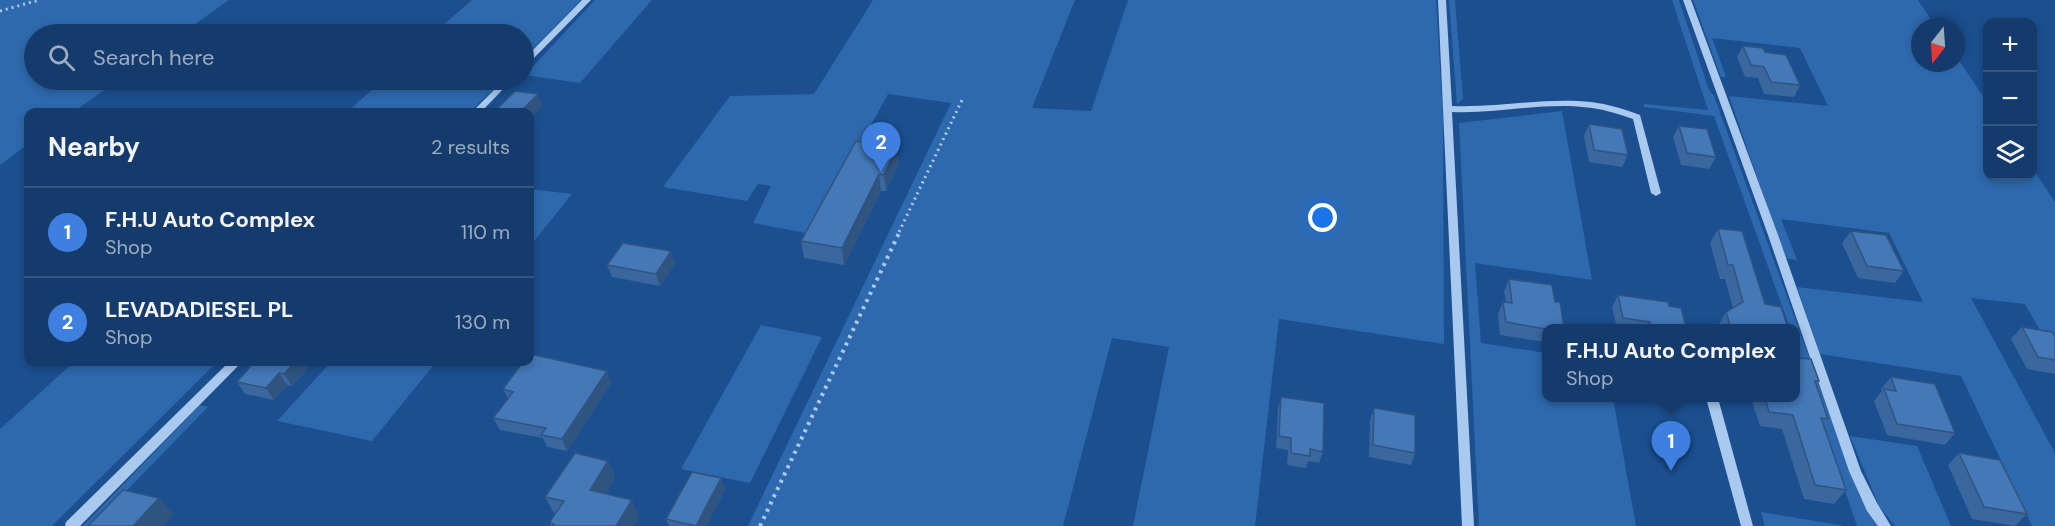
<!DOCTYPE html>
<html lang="en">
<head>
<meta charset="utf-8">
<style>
	:root { --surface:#143b6b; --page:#1d4271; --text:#f1f3f6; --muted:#9dadc1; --line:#33557e; --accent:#ffd166 }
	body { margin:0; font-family:"DM Sans",sans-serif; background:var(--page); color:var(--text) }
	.controls { position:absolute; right:18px; top:18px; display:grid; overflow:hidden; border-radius:12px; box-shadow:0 3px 9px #0003 }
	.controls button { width:54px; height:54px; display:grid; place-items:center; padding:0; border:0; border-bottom:2px solid var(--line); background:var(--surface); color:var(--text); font:30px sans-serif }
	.compass { position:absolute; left:1911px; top:18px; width:54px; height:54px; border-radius:50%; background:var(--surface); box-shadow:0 3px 9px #0003; rotate:197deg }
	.you { position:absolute; left:1323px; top:218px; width:21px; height:21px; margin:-15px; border:4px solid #fff; border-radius:50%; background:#1a73e8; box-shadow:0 0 0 9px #1a73e833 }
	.badge { display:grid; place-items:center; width:39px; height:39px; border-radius:50%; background:var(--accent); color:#fff; font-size:20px; font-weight:700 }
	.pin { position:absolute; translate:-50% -50px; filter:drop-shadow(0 2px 3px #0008) }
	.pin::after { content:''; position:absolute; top:32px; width:21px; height:18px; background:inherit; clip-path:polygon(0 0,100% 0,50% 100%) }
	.popup { position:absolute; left:1542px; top:324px; width:258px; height:78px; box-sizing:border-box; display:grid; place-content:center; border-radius:12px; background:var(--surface); filter:drop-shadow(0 2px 4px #0005); font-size:20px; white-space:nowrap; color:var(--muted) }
	.popup b { font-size:22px; color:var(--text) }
	.popup::after { content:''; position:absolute; left:50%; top:100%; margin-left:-12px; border:12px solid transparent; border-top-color:var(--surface) }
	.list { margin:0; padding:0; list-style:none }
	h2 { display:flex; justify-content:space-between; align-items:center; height:78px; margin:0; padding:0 24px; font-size:26px }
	h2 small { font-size:20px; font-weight:400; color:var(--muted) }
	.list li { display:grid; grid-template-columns:39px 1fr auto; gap:18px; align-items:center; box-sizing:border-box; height:90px; padding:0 24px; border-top:2px solid var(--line) }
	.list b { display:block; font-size:22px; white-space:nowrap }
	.list p { margin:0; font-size:20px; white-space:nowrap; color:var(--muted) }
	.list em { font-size:20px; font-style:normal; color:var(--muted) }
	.icon { flex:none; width:33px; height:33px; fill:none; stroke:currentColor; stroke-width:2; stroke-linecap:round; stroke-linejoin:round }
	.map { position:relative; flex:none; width:2055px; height:526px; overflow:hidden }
	.search { position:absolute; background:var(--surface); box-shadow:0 3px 9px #0003; left:24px; top:24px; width:510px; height:66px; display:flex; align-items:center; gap:15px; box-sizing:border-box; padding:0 21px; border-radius:33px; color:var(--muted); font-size:22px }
	.panel { position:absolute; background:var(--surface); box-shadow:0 3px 9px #0003; left:24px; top:108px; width:510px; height:258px; border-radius:12px }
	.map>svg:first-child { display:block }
</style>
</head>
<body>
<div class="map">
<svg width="2055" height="526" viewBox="0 0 2055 526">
	<rect width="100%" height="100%" fill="#1b4f8f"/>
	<!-- green -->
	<g fill="#2e69ad">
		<path d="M0,0h229l-48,34h-147v46h85l-46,32h-45v32l-28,21z"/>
		<path d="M472,0h109l-57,58v-24h-91z"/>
		<path d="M595,0h57l-72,83 -55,-8z"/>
		<path d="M873,0h202l-43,108 59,3 37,-111h308l7,119 1,225 -165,-25 -24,207h-122l36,-179 -57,-9 -49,188h-315l203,-423 -63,-9 -77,140 -58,-11 18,-37 -13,-2 -11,17 -84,-14 67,-91 84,-2z"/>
		<path d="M1449,0h6l8,99 -6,5z"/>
		<path d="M1672,0h7l30,90 5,6 145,398 19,32h-21l-61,-180v-18h-6l-76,-212 -70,-9v-3l64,6z"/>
		<path d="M1693,0h225l18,27h-16v36h36v-7l31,46 1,74h44l1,-7 22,33v133l-13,-1 -17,-30 -54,-6 84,155v73h-23l-71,-150 -141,-22 -23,-67 126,15 -34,-69 -108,-14 16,41 -12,-2 -56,-162 99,10 -28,-58 -88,-10 14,39h-5z"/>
		<path d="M383,80h120l-33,32h-123z"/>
		<path d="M1562,111l30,169 -117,-17 6,80 65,10v45h67l23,128h-157l-20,-403z"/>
		<path d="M530,189l42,5 -42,52z"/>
		<path d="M761,325l61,12 -72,146 -69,-14z"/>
		<path d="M74,362h143l-165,164h-52v-97z"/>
		<path d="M331,362h105l-64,79 -95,-20z"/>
		<path d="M200,405l8,2 -116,119h-9z"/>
		<path d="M1850,436l67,10 34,80h-56l-16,-20z"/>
		<path d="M1761,512l84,14h-80z"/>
	</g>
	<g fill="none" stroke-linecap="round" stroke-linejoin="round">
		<!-- path-far1 -->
		<g stroke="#a9c9ee" stroke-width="3" stroke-dasharray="2 4" stroke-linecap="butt">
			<path d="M0,11l39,-11"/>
			<path d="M899,232l63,-132"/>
		</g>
		<!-- path -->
		<path stroke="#a9c9ee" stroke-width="4" stroke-dasharray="3 5" stroke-linecap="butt" d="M760,526l140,-295"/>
		<!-- minor -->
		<g fill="#a9c9ee" fill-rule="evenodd">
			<path d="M582,0h9l-64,65h-3v-6z"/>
			<path d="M1438,0h8l6,106c46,2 93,-9 139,-4 17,2 33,7 49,13l21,78 -5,3 -5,-3 -18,-74c-14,-5 -27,-9 -41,-11 -46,-7 -93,6 -140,4l22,414h-12z"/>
			<path d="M1683,0h8l87,235 83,236 16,32 14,23h-13l-11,-15 -18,-40 -81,-236z"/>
			<path d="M504,80h8l-31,32h-9z"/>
			<path d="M229,362h13l-162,164h-15l1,-4z"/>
			<path d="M1706,398h12l35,128h-12z"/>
		</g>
	</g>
	<!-- wall -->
	<g fill="#3a679d">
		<path d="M1743,46l22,6 35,33 -6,12 -30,-3 -6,-16 -13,-1 -8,-20z"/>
		<path d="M1589,124l39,31 -6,12 -33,-5 -5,-26z"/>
		<path d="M1679,126l37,31 -7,12 -28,-4 -8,-28z"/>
		<path d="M856,141l43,23 -13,27h-5l-37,74 -40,-7 -3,-17z"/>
		<path d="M1718,229l47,75 23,24h-69l-1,-2 8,-14 7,-4 -8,-29h-5l-10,-36z"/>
		<path d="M1851,231l53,40 -9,12 -37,-5 -16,-35z"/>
		<path d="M675,263l-15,23 -48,-9 -5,-12z"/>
		<path d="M1509,279l37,49v14l-46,-7 -2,-21 5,-12h3l-2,-11z"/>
		<path d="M1618,295l51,11 17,21 -1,1h-68l-5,-21z"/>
		<path d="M2022,327l33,9v38l-28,-5 -16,-30z"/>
		<path d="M1799,358l20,23 -3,4 12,34 -4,6 22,65 -12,14 -30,-5 -22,-70 -22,-3 -9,-28h45z"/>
		<path d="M314,362l-22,24 -5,-1 -13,15 -29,-6 -8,-12z"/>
		<path d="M1891,377l64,56 -10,12 -58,-10 -13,-34 8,-10 -1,-2z"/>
		<path d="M611,383l-44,68 -20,-4 -4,-9 -43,-8 -7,-12 15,-19 -5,-10z"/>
		<path d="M1281,397l42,55 -4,11 -11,-2 -2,7 -19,-3 1,-15 -12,-2 2,-39z"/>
		<path d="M1374,408l41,45 -4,12 -42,-8 1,-37z"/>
		<path d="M1959,453l68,61 -12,12 -43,-7 -24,-54z"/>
		<path d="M608,461l7,16 -10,17 34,22 -6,10h-82l-2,-3 6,-9 -1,-1 -9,-16z"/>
		<path d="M721,478l4,12 -19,36h-37l-3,-7z"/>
	</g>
	<!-- shaded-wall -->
	<g fill="#305480">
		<path d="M538,94l4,12 -12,13v-7h-10z"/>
		<path d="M897,147l2,17 -13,27 -2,-16z"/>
		<path d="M879,174l2,17 -37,74 -2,-17z"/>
		<path d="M671,251l4,12 -15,23 -4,-12z"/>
		<path d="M295,362h19l-22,24 -8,-12z"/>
		<path d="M607,371l4,12 -44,68 -5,-12z"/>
		<path d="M279,373l8,12 -13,15 -8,-12z"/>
		<path d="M608,461l7,16 -18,30 -7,-17z"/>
		<path d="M721,478l4,12 -19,36h-10z"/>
		<path d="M159,498l15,17 -10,11h-31z"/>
		<path d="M632,500l7,16 -6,10h-17z"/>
	</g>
	<!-- building -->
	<g fill="#4478b7" stroke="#305480" stroke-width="1.5">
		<path d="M1743,46l20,2 2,4 21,3 14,30 -29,-3 -7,-15 -13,-2z"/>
		<path d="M515,91l23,3 -18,18h-26z"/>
		<path d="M1589,124l33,5 6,26 -34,-5z"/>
		<path d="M1679,126l28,3 9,28 -29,-4z"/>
		<path d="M856,141l41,6 -13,28 -5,-1 -37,74 -41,-7z"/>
		<path d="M1718,229h4l20,2 23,73 16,3 7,21h-57l-5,-16 17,-10 -10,-37h-5z"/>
		<path d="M1851,231l35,4 18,36 -37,-5z"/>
		<path d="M623,243l48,8 -15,23 -49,-9z"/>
		<path d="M1509,279l43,6 3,17h5l4,26 -18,1 -40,-7 -3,-20 9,1z"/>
		<path d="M1618,295l50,7 1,4 12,2 5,19 -36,-2v-3l-27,-4z"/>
		<path d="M2022,327l30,5 3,4v24l-17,-3z"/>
		<path d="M1796,349l3,9 12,1 8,22h-4l13,38 -7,-1 25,72 -31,-5 -22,-70 -24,-3 -4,-14h31z"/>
		<path d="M530,354l77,17 -45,68 -21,-4 5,-7 -53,-10 20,-26 -10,-3 20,-27h7z"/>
		<path d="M254,362h41l-11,12 -5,-1 -13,15 -29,-6z"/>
		<path d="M1891,377l44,7 20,49 -58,-9 -13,-35 12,2z"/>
		<path d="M1281,397l43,6 -1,49 -13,-3v7l-19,-3v-15l-12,-2z"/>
		<path d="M1374,408l41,7v38l-42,-8z"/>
		<path d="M575,453l33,8 -18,29 42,10 -16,26h-63l1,-2 -5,-1 15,-22 -19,-4z"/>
		<path d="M1959,453l41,7 27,54 -43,-7z"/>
		<path d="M692,472l29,6 -25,48 -30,-7z"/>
		<path d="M123,490l36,8 -26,28h-45z"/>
	</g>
</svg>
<div class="controls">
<button>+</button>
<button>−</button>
<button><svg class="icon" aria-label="layers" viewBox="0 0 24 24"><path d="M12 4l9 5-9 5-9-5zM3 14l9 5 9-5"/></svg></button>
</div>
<svg class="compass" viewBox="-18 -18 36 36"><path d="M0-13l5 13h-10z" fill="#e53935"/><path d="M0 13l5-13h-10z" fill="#9dadc1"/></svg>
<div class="you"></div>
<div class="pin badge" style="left:1671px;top:471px;background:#3f7fe0">1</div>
<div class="popup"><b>F.H.U Auto Complex</b>Shop</div>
<div class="pin badge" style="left:881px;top:172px;background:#3f7fe0">2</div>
<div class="search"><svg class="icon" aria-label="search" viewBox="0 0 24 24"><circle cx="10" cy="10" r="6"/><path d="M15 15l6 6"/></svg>Search here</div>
<section class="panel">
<h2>Nearby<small>2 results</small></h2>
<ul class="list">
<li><span class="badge" style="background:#3f7fe0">1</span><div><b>F.H.U Auto Complex</b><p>Shop</p></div><em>110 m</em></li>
<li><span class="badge" style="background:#3f7fe0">2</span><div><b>LEVADADIESEL PL</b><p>Shop</p></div><em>130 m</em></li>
</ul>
</section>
</div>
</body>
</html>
